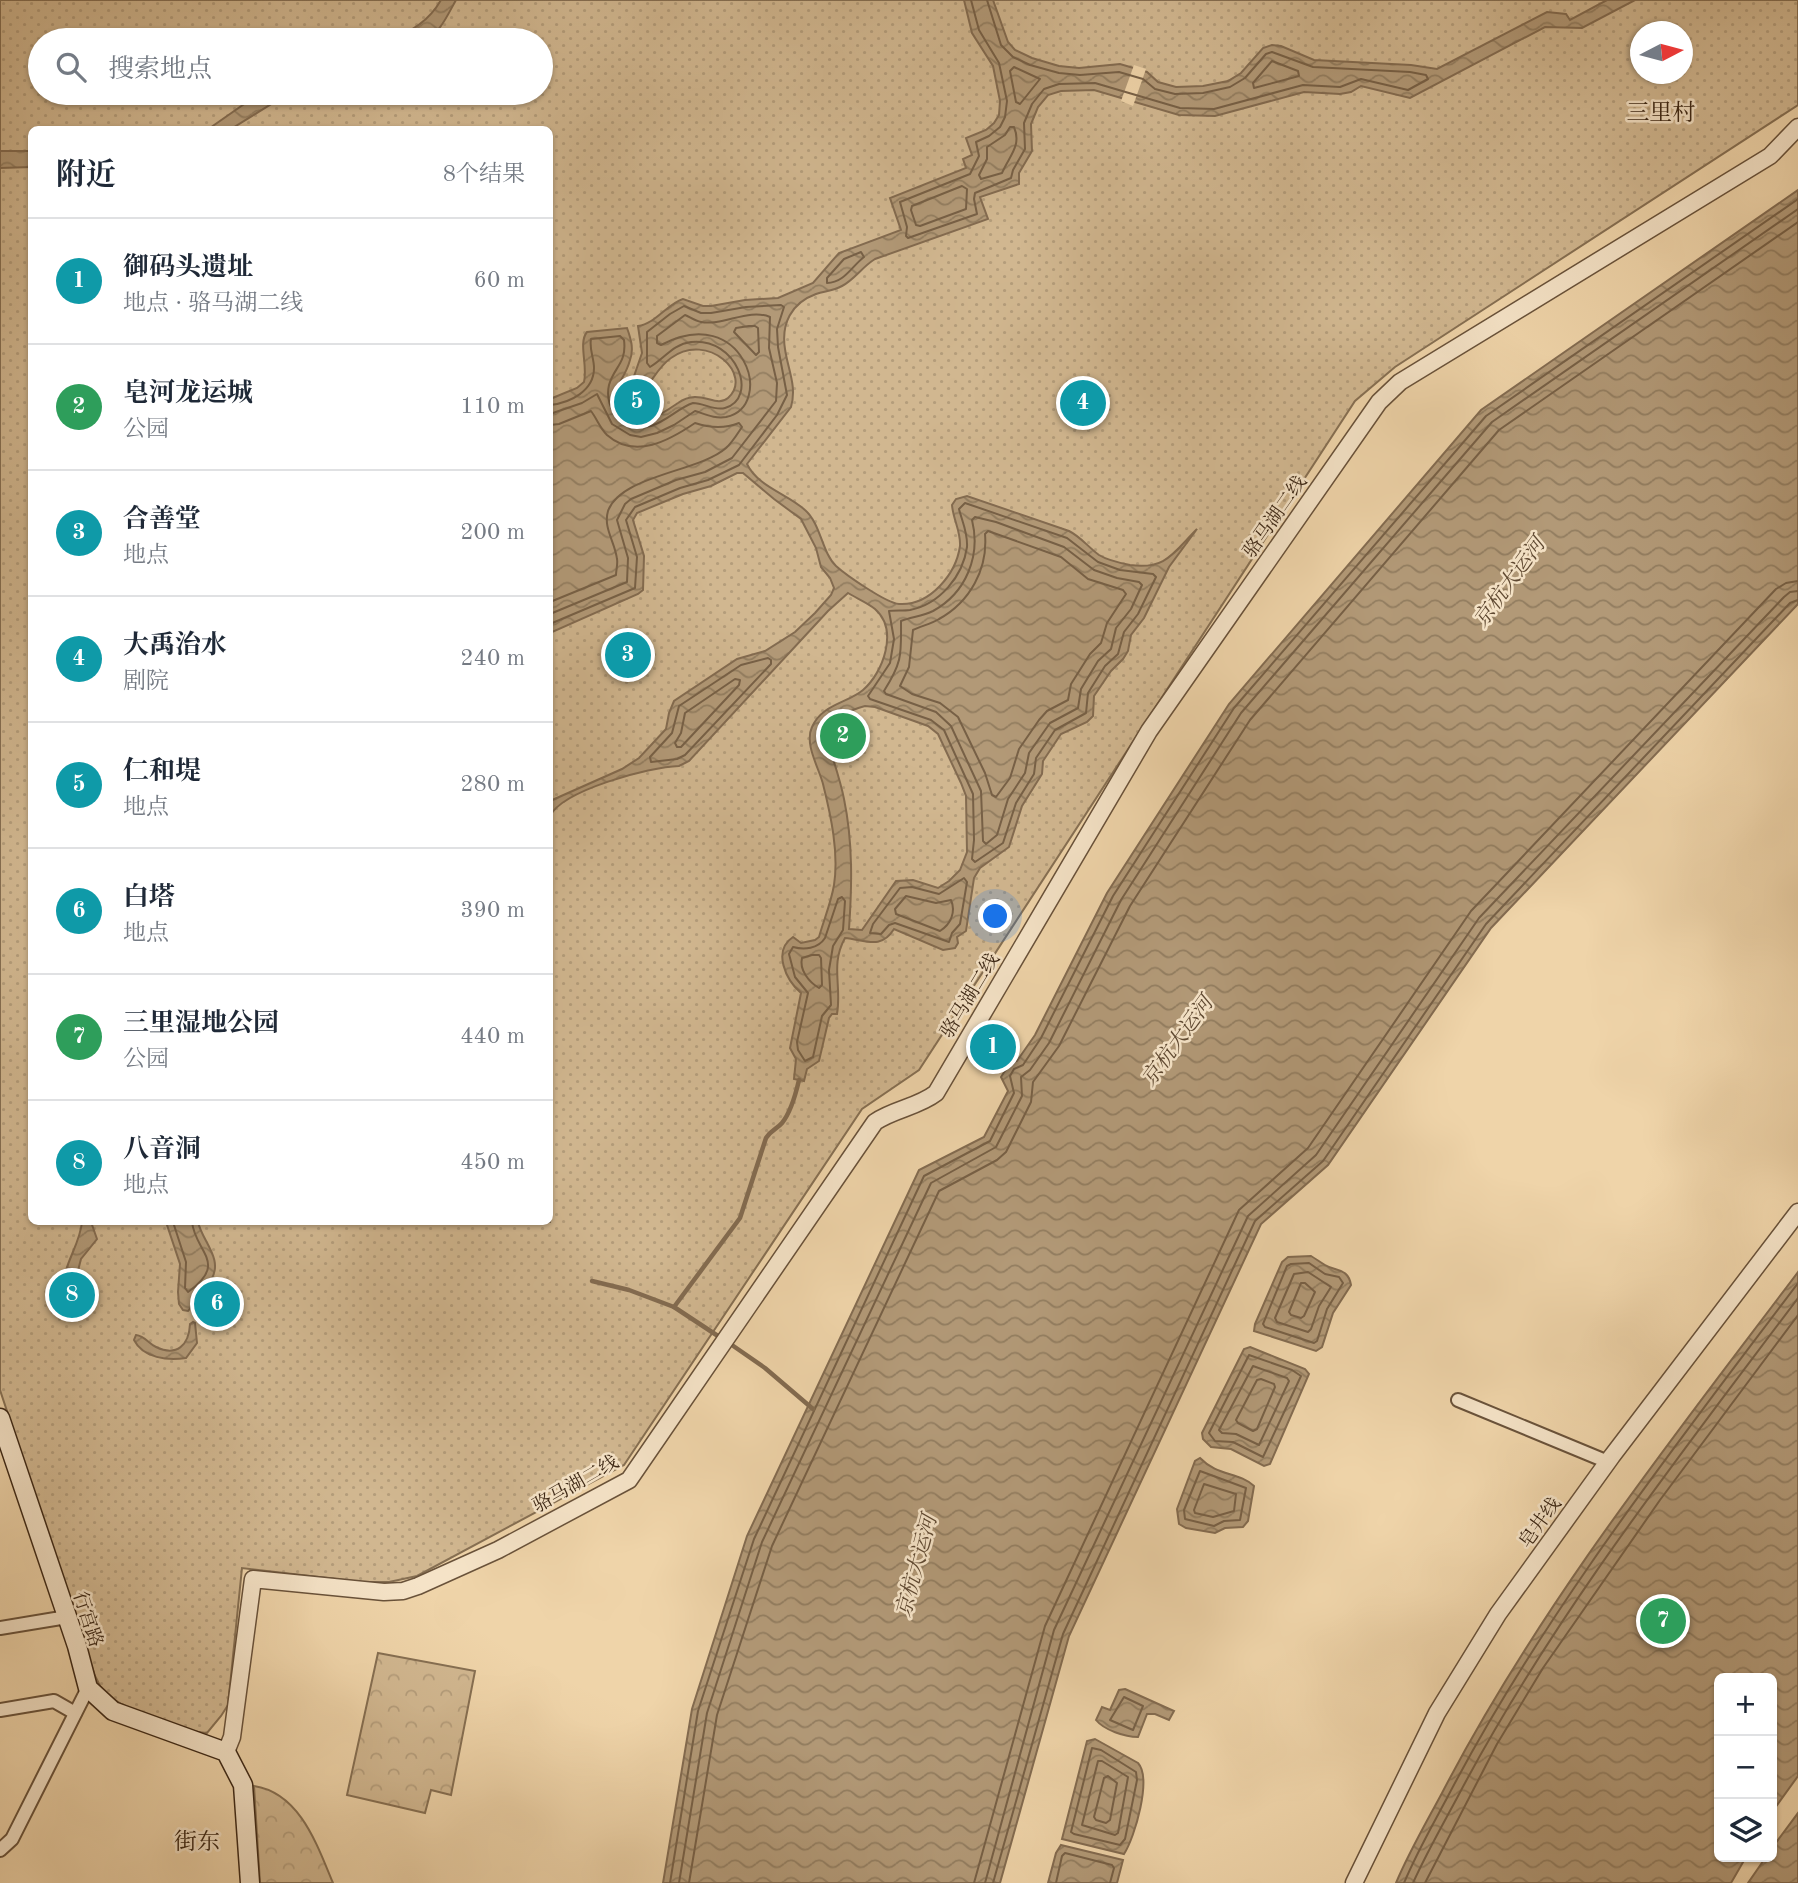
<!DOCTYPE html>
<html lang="zh">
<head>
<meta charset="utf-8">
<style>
	:root { --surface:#fff; --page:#f6f6f7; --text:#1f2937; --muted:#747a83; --line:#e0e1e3; --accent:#8f2418 }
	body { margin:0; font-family:"Old Standard TT","Noto Serif SC",serif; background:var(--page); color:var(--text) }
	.controls { position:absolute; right:21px; bottom:21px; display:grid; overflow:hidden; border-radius:10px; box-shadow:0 2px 5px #0004 }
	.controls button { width:63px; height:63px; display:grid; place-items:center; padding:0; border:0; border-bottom:2px solid var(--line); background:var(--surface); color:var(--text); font:35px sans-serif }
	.compass { position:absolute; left:1630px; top:21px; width:63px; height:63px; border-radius:50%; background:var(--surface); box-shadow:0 2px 5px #0004; rotate:84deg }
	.you { position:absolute; left:996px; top:917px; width:24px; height:24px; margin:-18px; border:5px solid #fff; border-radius:50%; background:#1a73e8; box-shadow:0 0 0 10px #1a73e833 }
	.badge { display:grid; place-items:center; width:46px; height:46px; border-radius:50%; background:var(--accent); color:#fff; font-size:23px; font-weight:700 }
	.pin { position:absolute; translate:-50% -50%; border:4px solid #fff; box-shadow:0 2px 7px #0006 }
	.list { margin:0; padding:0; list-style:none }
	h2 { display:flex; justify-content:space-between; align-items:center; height:91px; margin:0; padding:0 28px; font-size:30px }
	h2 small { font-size:23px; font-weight:400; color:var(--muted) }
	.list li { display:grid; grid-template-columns:46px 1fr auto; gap:21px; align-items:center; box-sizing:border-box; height:126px; padding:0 28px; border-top:2px solid var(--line) }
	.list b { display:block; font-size:26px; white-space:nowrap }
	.list p { margin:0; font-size:23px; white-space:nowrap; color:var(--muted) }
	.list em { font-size:23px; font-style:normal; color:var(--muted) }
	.icon { flex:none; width:38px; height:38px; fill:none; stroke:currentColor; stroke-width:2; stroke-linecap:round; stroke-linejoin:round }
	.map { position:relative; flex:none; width:1798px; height:1883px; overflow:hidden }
	.search { position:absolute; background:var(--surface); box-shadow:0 2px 5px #0004; left:28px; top:28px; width:525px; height:77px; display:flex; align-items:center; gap:18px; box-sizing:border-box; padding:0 24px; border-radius:38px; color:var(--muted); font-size:26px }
	.panel { position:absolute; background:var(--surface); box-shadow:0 2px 5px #0004; left:28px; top:126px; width:525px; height:1099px; border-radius:10px }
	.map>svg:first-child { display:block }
</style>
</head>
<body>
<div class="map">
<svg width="1798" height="1883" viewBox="0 0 1798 1883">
	<defs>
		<pattern id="forest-crowns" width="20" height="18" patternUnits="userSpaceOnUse" patternTransform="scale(1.75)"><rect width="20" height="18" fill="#d1b790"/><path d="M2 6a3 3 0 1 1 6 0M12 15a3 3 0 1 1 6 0" fill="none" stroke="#b49d7b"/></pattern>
		<pattern id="park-dots" width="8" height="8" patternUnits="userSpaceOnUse" patternTransform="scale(1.75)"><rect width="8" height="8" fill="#d1b790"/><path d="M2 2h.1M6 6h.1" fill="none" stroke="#b49d7b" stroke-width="1.8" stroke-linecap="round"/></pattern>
		<pattern id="water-waves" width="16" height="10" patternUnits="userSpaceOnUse" patternTransform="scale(1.75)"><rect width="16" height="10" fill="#b29977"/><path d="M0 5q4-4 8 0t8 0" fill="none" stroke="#927d60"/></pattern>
	</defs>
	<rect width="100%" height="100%" fill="#efd4a9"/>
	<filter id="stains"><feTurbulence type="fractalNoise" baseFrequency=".00286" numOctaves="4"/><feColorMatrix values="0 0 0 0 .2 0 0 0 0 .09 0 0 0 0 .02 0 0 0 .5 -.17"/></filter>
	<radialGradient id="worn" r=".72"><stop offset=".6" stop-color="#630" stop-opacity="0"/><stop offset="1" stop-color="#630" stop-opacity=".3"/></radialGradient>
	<!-- forest -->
	<g fill="url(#forest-crowns)" stroke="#866f52" stroke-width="2">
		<path d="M378,1653l97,18 -24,124 -20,-5 -6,23 -78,-18z"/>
		<path d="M254,1786c46,7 63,59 79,97h-73z"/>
	</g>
	<!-- park -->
	<path fill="url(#park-dots)" stroke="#866f52" stroke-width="2" fill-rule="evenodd" d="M0,0h1798v105l-403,262 -40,34 -436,669 -57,39 -238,356 -207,111 -28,6h-27l-120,-14 -14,137 -7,11 -14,17c-23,-1 -88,-25 -104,-42 -3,-4 -5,-10 -8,-15l-95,-286zM1640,32h42v42h-42zM40,40h501v53h-501zM32,130h518v1092h-518z"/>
	<!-- water -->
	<g fill="url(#water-waves)" stroke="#836b50" stroke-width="2" fill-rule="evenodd">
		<path d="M441,0h15c-7,12 -17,36 -32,40 -10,3 -25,0 -35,0 22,-8 40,-19 52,-40z"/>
		<path d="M964,0h29l15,42 7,8 17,8 27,8 20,2 41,-4 27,8 11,10 18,5 27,-1 25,-5 13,-8 22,-25 9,-3 9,1 33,14 97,5 26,4 110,-57 19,2 4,6 37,-20h28l-53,28 -37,-1 -135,71 -49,-12 -10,6 -11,2 -36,-2 -89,24 -36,-1 -85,-25 -33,1 -13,4 -10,12 -7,17 1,27 -13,22v11l-39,13 8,22 -113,40c-13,8 -20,20 -33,27 -9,5 -17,5 -26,8 -25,9 -35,30 -31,55 3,21 12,37 6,58l-44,57c11,23 41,30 58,46 16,14 17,43 31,56 10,9 50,37 63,38 31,2 57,-30 61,-58 1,-14 -7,-27 -8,-41l4,-6 11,-3 102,35c12,6 19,16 30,24 8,5 21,8 31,10 36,5 43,-12 67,-36l-28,38 -25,51 -13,17 -3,16 -5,8 -12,12 -17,25 -1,20 -6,6 -26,12 -18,27 -1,13 -20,32 -13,41 -29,21 -6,10 -8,53 -9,6 1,6 -3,5 -12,2 -49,-21c-13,21 -28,11 -49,9 -15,27 -3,48 -8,76h-5l-3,4 -10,43 -12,8 -3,12 -10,-2 2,-20 -6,-11 11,-55c-15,-13 -29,-42 -8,-56l8,6 14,-3 4,-3c5,-18 12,-34 15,-52 5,-32 -3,-69 -11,-101 -4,-16 -19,-40 -11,-57 10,-23 36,-24 51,-37 20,-17 36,-60 12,-81 -7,-6 -19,-11 -27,-16l-20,18 -139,150 -10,5c-30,1 -116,24 -129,50v-15l72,-32 17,-11 27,-29 3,-16 5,-12 63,-42 28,-8 30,-19 20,-19 16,-18 3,-7 -4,-10 -9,-11 -5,-19 -15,-29 -27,-20 -31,-26h-6l-26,13 -28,8 -46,19 -4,7 11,36 -1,34 -5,4 -88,39v-234l27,-11 7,-6c4,-17 -6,-39 3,-50l40,-4c4,11 7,21 3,32 -7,26 -24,27 -5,55 19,12 37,-1 53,-12 22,-16 37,6 50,-5 26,-23 -20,-67 -57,-40 -12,8 -18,22 -28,33h-8l-3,-9 10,-29 -4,-27c17,-2 29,-22 45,-27l20,7h8l34,-6 33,-2 35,-15 26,-30 62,-23 -11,-32 76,-30 -3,-9 9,-4 -6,-17 20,-8 8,-7 5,-8 1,-14 -7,-35 -21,-33zM865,706l10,1 53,19 10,8 23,49 5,13 1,56 -7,18 -11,11 -11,7 -25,-8 -17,1 -34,49 -13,-1c3,-43 4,-87 -5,-130 -4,-21 -12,-42 -18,-63 4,-16 23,-26 39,-30z"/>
		<path d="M260,93h29l-58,36 -24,1z"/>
		<path d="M0,151h31v16l-31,1z"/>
		<path d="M1798,190v414l-307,324 -163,237 -67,59 -192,412 -69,247h-337l29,-174 55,-173 172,-366 65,-33 24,-46 -7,-14 9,-14 7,-2 18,-26 72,-142 122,-189 252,-294z"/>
		<path d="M82,1222h9l6,17 -16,20 -8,31 -10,-6c2,-22 17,-40 19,-62z"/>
		<path d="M166,1222h32c4,19 26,37 13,58 -4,6 -13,10 -16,17 -4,6 -1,9 -7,14l-5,-1 -4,-6 -1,-12 2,-28z"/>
		<path d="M1311,1256c5,3 9,6 14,9 12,7 23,3 26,20l-18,28 -11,34 -6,4 -62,-20 1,-7 27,-62 6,-5z"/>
		<path d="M1798,1272v504l-26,36v-134h-53v179h27l-15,26h-335c13,-31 30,-60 46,-90 97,-187 230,-354 356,-521z"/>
		<path d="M193,1322l2,1 2,20 -11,15c-18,3 -43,0 -52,-18l2,-5c9,1 12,8 20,12 21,10 33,-2 34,-23z"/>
		<path d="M1250,1347l55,22 4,5 -39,90 -6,2 -33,-17 -20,-2 -8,-8 -1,-6 42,-84z"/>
		<path d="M1200,1458c17,18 39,14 54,28l-6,35 -5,6 -18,1 -10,5 -29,-5 -7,-4 -2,-15 18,-48z"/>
		<path d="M1125,1689l49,22 -5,9 -14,-6h-8l-9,23c-13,0 -34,-7 -42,-17l6,-13 8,3 9,-20z"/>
		<path d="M1095,1739l43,24c14,15 -3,74 -14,91l-62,-15 25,-98z"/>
		<path d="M1798,1813v70h-50l18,-26h6v-9z"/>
		<path d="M1061,1845l62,15 -6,23h-69l8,-30z"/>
	</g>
	<!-- pier -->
	<path fill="#efd4a9" d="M1134,65l12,4 -13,37 -12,-5z"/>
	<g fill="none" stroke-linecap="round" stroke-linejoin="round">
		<!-- shore -->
		<g stroke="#776046" stroke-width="2">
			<path d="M971,0l8,30 20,33 8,38 -2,16 -5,10 -11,9 -13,6 3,14 -9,18 -70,28 7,25 -1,9 2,2 69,-24 -3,-15 1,-6 36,-15 2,-8 12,-21 -1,-26 8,-19 12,-15 15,-5 36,-1 85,25 34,1 89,-24 37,2 21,-8 47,11 20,-11 -2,-4 -16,-3 -97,-5 -41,-15 -6,2 -21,24 -15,9 -27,6 -28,1 -20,-5 -12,-10 -24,-7 -39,3 -21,-2 -29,-8 -17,-8 -12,-12 -14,-45"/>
			<path d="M1272,61l26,10 1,5 -45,12 -1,-5z"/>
			<path d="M1014,67l26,12 -20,25 -4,-2 -6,-31z"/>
			<path d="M1010,127h4c8,19 -5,29 -12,46l-21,6 -2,-4 8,-16v-12l18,-12z"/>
			<path d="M962,186l5,3 -1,20 -46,17 -4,-1 -5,-15 1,-4z"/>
			<path d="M861,252l3,5c-12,9 -20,26 -37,26v-5l17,-19z"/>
			<path d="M749,326h6l3,2 1,24 -3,3 -22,-23 2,-4z"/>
			<path d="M550,405c20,-2 44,-14 44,-37 0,-10 -5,-19 -3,-29l29,-3 4,4c3,23 -10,27 -15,45 -6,26 17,47 42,41 16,-5 27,-18 42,-23 11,0 21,8 32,5 34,-10 12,-71 -34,-66 -18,2 -27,17 -41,25l-3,-4v-31l23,-18 14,-8 17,7h10l35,-6 35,-2 3,2 -7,22 1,18 9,48 -10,20 -38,50 -31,15 -28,8 -45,19 -9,13 11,37 -2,31 -85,36"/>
			<path d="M550,414l32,-11 15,-9 15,30 18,11 11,2 16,-4 17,-8 21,-14c10,3 20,8 31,6 51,-11 17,-116 -65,-72l-4,-2v-7l28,-21c5,2 10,6 16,7 22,4 48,-14 69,-5l-1,31 8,35 -1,18 -44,57 -27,14 -29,8 -45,19 -6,5 -8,16 11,38 -1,24 -77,32"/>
			<path d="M550,425l9,-1 32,-13c6,8 9,17 16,24 28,25 63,5 88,-12 15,5 29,6 44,0l3,4c-4,6 -10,16 -16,21 -27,24 -105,27 -118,63 -5,17 7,31 9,48 1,5 -1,11 -1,16l-66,27"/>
			<path d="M965,503l102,35 31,24 22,8 33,4 3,3 -18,37 -14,18 -6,22 -13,12 -17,27 -2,20 -31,17 -19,28 -2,16 -18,29 -13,40 -28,19 -3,-3 2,-19 -1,-46 -29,-64 -13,-10 -61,-21 -2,-3 22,-33 4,-24 -5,-28c6,-1 14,0 21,-1 30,-6 53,-34 57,-63 1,-14 -5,-26 -8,-38z"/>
			<path d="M975,517l21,5 68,25 30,23 23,8 22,4 3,3 -11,24 -15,19 -5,21 -13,12 -17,28 -3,19 -28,15 -21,30 -4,20 -17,26 -11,36 -11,9 -3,-3 -2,-50 -30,-65 -15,-14 -50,-18 -2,-3c19,-30 17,-37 17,-70 11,-4 22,-5 32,-10 33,-18 48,-55 39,-91z"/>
			<path d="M988,531l73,26 27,22 35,11 3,4 -19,29 -6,20 -11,11 -19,30 -3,16 -21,11 -8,9 -20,29 -9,29 -14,19 -4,-2 -7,-22 -27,-56 -18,-14 -28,-9 -12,-8 9,-19 4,-37c8,-4 18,-6 26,-11 31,-17 49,-50 46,-85z"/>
			<path d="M768,658l3,2v4l-86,91 -8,4 -26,3 -1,-5 22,-24 7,-27 62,-41z"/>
			<path d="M735,679l5,1 -1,5 -58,62h-4l-2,-4 6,-10 4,-20z"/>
			<path d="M964,878l3,4 -7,42 -8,9 -3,9 -54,-19 -6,2 -8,9 -11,-1 3,-9 27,-36 12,-1 27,7z"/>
			<path d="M906,896l30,7 15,-3c5,12 0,24 -11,31l-44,-17 -1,-5z"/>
			<path d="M842,897l3,4 -2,29 -10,16 -4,24 2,35 -9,11 -9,41 -8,4 -7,-11 -1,-8 11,-49 -13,-16 -6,-23 4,-7c11,3 25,2 32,-9l13,-39z"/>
			<path d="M812,955h7l2,3 1,27 -3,3c-10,-6 -20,-18 -17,-30z"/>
			<path d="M173,1222l13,40 -1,26 3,4c41,-29 7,-40 4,-70"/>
			<path d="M1309,1263l16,11 14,3 4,6 -16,26 -10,32 -3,2 -49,-16 -2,-3 24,-58 4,-2z"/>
			<path d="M1308,1272l23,15 -12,19 -8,23 -3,3 -31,-10 -2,-4 19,-44z"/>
			<path d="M1301,1283h4l10,9 -11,24 -3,2 -10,-3 -2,-3z"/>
			<path d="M1249,1355l43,15 9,6 -38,81 -30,-15 -18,-1 -6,-8z"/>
			<path d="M1253,1366l34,12 2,3 -30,64 -23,-11 -14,-1 -3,-3z"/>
			<path d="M1261,1379l13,5 1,3 -18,42 -4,2 -15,-8 -2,-3 21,-40z"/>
			<path d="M1200,1471l46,17 -6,32 -16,1 -10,5 -29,-7 -1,-9z"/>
			<path d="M1204,1484l32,10 -2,17 -21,6 -18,-4 -1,-3z"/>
			<path d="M1124,1697l19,9 -10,24 -23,-10z"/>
			<path d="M1092,1748l9,2 35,22 1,8 -12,59 -5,6 -46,-11 -3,-2z"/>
			<path d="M1098,1761h4l26,16 -10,56 -3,2 -33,-10z"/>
			<path d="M1108,1776l9,7 -7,37 -4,3 -10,-3 -2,-3 10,-39z"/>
			<path d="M670,1883l28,-172 56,-172 170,-363 66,-35 24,-48 -4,-17 4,-7 9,-4 18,-27 72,-142 121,-188 252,-292 312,-217"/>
			<path d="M679,1883l28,-170 55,-171 169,-359 65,-36 26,-51 -1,-19 9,-7 19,-27 72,-143 120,-187 251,-291 306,-213"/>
			<path d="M689,1883l28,-168 55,-169 167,-355 58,-31 9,-8 25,-50 2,-20 26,-36 71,-140 120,-186 249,-290 299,-208"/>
			<path d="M974,1883l71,-257 194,-416 69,-62 163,-237 305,-322 10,-6 12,-2"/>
			<path d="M985,1883l69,-253 194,-414 68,-61 163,-237 305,-321 6,-5 8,-1"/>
			<path d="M993,1883l70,-249 192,-413 68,-60 163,-237 304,-321 8,-3"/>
			<path d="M1056,1883l6,-27 3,-3 47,12 2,3 -4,15"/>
			<path d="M1404,1883c12,-29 28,-57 43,-85 96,-184 226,-349 351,-515"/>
			<path d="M1413,1883c13,-29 29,-57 44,-85 94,-179 220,-339 341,-500"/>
			<path d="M1425,1883l72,-139 46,-76 117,-168 138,-185"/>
		</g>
		<!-- stream -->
		<g stroke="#836b50" stroke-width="4.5">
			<path d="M592,1281l37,9 45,17"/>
			<path d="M721,1338l-47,-31 66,-89 26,-80c5,-8 11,-9 16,-15 9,-11 14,-30 17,-43"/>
			<path d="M729,1343l36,25 48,41"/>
		</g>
		<!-- minor casing -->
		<g stroke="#69523a" stroke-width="16">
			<g id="minor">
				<path d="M1458,1400l150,62"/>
				<path d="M0,1628l67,-11"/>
				<path d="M0,1710l54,-9 21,12"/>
				<path d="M0,1850l12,-11 76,-151"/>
			</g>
		</g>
		<!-- tertiary casing -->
		<g stroke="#69523a" stroke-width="19">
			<g id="tertiary">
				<path d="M226,1752l6,-15 21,-158 131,13 19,-1 15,-5 80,-36 131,-70 246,-358c19,-13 43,-15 61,-29l213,-362 230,-329 21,-20 370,-226 28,-29"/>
				<path d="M1354,1883l83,-170 61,-99 114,-158 186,-244"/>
			</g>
		</g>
		<!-- secondary casing -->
		<g stroke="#3c2715" stroke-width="21">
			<path id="secondary" d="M0,1418l77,228 11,42 25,23 113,41 17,33 7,98"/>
		</g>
		<!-- minor -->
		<use href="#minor" stroke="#f5e3c7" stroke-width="12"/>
		<!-- tertiary -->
		<use href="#tertiary" stroke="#f5e3c7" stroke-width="16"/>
		<!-- secondary -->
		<use href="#secondary" stroke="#f5e3c7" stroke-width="18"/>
	</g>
	<g text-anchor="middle" stroke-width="5" stroke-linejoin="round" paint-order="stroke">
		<!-- street labels -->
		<g font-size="19" fill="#3c2715" stroke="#f5e3c7">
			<text transform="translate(1274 516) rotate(-55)" y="7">骆马湖二线</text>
			<text transform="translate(969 995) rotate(-59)" y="7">骆马湖二线</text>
			<text transform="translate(575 1483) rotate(-30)" y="7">骆马湖二线</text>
			<text transform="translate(1539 1522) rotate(-54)" y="7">皂井线</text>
			<text transform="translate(89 1619) rotate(72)" y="7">行宫路</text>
		</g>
		<!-- water labels -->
		<g font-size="21" font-style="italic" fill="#5f4932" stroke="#f5e3c7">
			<text transform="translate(1509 582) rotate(-54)" y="7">京杭大运河</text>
			<text transform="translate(1177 1041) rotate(-54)" y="7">京杭大运河</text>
			<text transform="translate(916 1566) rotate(-75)" y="7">京杭大运河</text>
		</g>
		<!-- quarter labels -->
		<g font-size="23" fill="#3c2715" stroke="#f5e3c7">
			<text x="1661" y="120">三里村</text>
			<text x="197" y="1849">街东</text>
		</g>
	</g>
	<rect width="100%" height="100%" filter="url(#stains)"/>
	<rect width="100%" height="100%" fill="url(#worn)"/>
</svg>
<div class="controls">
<button>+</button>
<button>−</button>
<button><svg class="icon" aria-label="layers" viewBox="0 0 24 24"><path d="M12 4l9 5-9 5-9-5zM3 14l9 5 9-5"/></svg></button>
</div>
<svg class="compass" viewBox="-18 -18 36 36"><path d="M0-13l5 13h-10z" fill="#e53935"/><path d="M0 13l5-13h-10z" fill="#747a83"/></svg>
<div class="you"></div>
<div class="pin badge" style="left:993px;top:1047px;background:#0f9aa8">1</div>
<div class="pin badge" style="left:843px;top:736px;background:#2e9e5b">2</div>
<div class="pin badge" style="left:628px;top:655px;background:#0f9aa8">3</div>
<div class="pin badge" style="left:1083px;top:403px;background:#0f9aa8">4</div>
<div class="pin badge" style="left:637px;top:402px;background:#0f9aa8">5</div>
<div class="pin badge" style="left:217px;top:1304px;background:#0f9aa8">6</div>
<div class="pin badge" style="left:1663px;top:1621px;background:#2e9e5b">7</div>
<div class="pin badge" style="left:72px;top:1295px;background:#0f9aa8">8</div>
<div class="search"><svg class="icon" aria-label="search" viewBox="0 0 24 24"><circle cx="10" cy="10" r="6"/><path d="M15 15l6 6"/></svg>搜索地点</div>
<section class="panel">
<h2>附近<small>8个结果</small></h2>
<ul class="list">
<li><span class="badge" style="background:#0f9aa8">1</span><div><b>御码头遗址</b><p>地点 · 骆马湖二线</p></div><em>60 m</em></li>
<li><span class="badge" style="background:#2e9e5b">2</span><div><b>皂河龙运城</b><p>公园</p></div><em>110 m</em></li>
<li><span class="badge" style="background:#0f9aa8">3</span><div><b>合善堂</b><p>地点</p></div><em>200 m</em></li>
<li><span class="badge" style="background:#0f9aa8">4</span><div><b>大禹治水</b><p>剧院</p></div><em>240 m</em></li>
<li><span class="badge" style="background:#0f9aa8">5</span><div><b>仁和堤</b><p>地点</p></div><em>280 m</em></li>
<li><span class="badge" style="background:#0f9aa8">6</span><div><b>白塔</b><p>地点</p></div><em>390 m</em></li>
<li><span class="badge" style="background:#2e9e5b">7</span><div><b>三里湿地公园</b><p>公园</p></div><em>440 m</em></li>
<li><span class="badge" style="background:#0f9aa8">8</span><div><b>八音洞</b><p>地点</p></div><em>450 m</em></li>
</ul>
</section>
</div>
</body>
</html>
